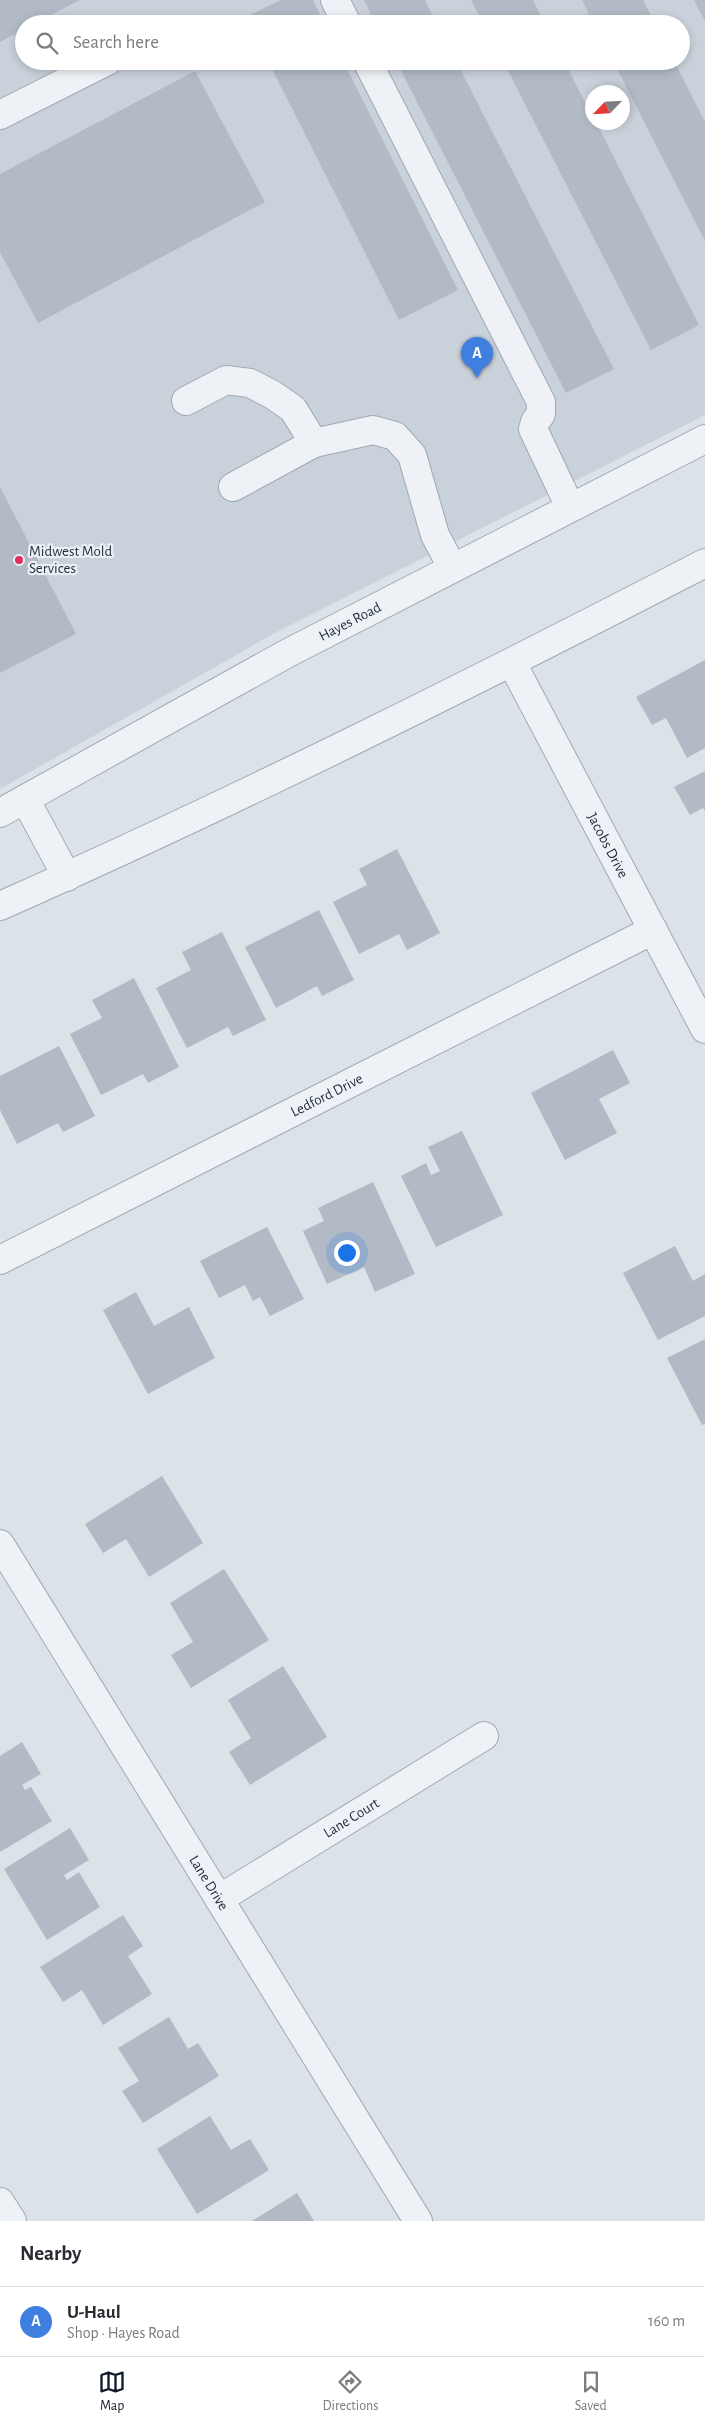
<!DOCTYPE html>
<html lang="en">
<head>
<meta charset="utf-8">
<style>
	:root { --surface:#fff; --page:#f7f7f7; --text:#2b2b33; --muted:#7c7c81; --line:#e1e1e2; --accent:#111827 }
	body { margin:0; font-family:"Alegreya Sans",sans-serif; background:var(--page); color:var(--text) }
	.compass { position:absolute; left:585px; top:85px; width:45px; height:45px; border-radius:50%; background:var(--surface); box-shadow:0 2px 8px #0003; rotate:245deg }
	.you { position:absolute; left:346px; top:1252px; width:18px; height:18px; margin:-12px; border:4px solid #fff; border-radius:50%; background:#1a73e8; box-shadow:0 0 0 8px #1a73e833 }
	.badge { display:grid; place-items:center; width:32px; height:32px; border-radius:50%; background:var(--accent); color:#fff; font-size:16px; font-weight:700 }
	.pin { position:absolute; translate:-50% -41px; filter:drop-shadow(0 1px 2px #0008) }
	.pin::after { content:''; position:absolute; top:26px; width:18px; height:15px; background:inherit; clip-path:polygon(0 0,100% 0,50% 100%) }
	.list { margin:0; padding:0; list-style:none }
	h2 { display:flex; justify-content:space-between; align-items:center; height:65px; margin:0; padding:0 20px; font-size:21px }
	h2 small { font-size:16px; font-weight:400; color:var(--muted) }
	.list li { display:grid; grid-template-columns:32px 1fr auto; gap:15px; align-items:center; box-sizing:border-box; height:70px; padding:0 20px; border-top:1px solid var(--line) }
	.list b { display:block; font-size:19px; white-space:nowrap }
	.list p { margin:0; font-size:16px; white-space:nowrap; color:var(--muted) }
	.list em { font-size:16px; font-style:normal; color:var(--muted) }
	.icon { flex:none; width:28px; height:28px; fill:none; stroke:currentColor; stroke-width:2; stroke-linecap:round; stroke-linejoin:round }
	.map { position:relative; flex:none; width:705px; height:2221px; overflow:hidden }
	.search { position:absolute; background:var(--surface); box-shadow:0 2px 8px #0003; left:15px; right:15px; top:15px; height:55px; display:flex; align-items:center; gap:12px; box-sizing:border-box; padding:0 18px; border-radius:28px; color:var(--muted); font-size:19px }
	.sheet { height:135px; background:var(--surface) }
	nav { display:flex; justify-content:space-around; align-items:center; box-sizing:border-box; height:70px; border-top:1px solid var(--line); background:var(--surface); font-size:14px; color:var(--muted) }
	nav a { display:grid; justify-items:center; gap:2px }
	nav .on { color:var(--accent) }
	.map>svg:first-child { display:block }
</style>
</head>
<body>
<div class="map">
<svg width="705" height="2221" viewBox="0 0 705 2221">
	<rect width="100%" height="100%" fill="#dbe2e8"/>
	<!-- built -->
	<path fill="#c9d1da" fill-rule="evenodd" d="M0,0h705v415l-432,219 -273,155zM24,24h657v37h-657zM592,92h30v30h-30z"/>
	<!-- building -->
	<g fill="#b2bbc5">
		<path d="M0,0h80l-46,24h-10v5l-24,13z"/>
		<path d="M281,0h32l11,24h-75l-3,-7z"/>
		<path d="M364,0h61l12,24h-61z"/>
		<path d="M471,0h62l12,24h-62z"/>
		<path d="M582,0h61l12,24h-61z"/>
		<path d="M694,0h11v21z"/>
		<path d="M268,61h75l115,229 -59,30z"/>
		<path d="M396,61h60l158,308 -48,24z"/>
		<path d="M503,61h61l28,55v6h4l103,203 -48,25z"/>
		<path d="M613,61h61l31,61v119z"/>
		<path d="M195,71l70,131 -227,121 -38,-71v-78z"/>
		<path d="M0,487l76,147 -76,39z"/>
		<path d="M705,660v88l-18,10 -21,-40 -14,7 -16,-28z"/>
		<path d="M705,771v40l-2,-3 -13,7 -16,-28z"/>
		<path d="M397,849l43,84 -33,17 -8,-16 -40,20 -26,-52 34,-17 -8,-16z"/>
		<path d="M319,910l35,70 -32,16 -5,-10 -41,22 -31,-61z"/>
		<path d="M222,932l44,88 -33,16 -5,-9 -41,21 -31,-60 35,-18 -9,-18z"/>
		<path d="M134,978l45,89 -31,16 -5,-9 -42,21 -31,-61 32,-16 -10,-18z"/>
		<path d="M59,1046l36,70 -32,16 -5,-9 -41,21 -17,-34v-34z"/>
		<path d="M613,1050l17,33 -31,16 18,34 -52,27 -34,-67z"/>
		<path d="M462,1131l41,84 -67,32 -35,-71 25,-13 5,12 9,-4 -12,-24z"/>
		<path d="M373,1182l42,92 -40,18 -11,-25 -37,17 -24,-53 21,-10 -6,-13z"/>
		<path d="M267,1227l37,72 -34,17 -10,-19 -7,4 -8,-16 -26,13 -19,-37z"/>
		<path d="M675,1246l18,35 12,-7v42l-47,24 -35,-67z"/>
		<path d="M136,1292l18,34 35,-19 26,51 -67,36 -45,-84z"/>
		<path d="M705,1339v85l-3,1 -35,-67z"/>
		<path d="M162,1476l41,67 -54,34 -23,-38 -23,14 -18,-29z"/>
		<path d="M224,1569l45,71 -78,48 -20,-33 22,-13 -23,-39z"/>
		<path d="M283,1666l44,71 -77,48 -21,-33 22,-14 -23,-38z"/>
		<path d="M22,1742l19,32 -19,11 3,5 6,-3 21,34 -52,31v-96z"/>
		<path d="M70,1828l19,32 -25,15 3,5 12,-8 21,35 -53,33 -43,-71z"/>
		<path d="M123,1915l20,31 -15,10 24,38 -49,31 -21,-35 -19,12 -23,-35z"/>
		<path d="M169,2017l19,32 10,-6 21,33 -76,47 -21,-32 17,-10 -21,-33z"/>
		<path d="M210,2116l21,34 19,-11 19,31 -72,44 -40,-65z"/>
		<path d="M297,2193l17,28h-62z"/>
	</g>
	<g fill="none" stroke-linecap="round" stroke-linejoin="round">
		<!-- minor casing -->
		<g stroke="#a0a9b2" stroke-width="30">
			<g id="minor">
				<path d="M335,0l12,24"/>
				<path d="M367,61l174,341v12l-6,8 -2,7 37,78"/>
				<path d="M0,115l107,-54"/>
				<path d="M186,401l40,-21 24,3 23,12 20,14 21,34 59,-13 22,6 17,19 23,80 17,32"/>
				<path d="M233,487l81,-44"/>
				<path id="s1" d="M512,663l193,366"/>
				<path d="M25,799l42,78"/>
				<path id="s2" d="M0,813l288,-160 417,-214"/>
				<path d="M0,906c239,-106 473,-223 705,-343"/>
				<path id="s3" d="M0,1260l653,-330"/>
				<path id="s4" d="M0,1544l418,677"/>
				<path id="s5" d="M219,1899l265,-163"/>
				<path d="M0,2202l12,19"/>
			</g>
		</g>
		<!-- minor -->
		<use href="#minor" stroke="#eef2f6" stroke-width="28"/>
	</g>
	<!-- markers -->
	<circle fill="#dc315e" stroke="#ebf0f5" stroke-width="2" cx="19" cy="560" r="5"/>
	<g text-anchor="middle" stroke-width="4.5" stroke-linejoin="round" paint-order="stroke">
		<!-- poi labels -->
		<g font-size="15" fill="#24313f" stroke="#ebf0f5" text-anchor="start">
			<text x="29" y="556">Midwest Mold<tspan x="29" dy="17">Services</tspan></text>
		</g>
		<!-- street labels -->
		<g font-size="15" fill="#24313f" stroke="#ebf0f5">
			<text dy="5" stroke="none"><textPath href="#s2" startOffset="399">Hayes Road</textPath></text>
			<text dy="5" stroke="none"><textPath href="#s1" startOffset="206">Jacobs Drive</textPath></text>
			<text dy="5" stroke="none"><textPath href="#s3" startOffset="366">Ledford Drive</textPath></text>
			<text dy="5" stroke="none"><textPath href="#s5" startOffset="155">Lane Court</textPath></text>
			<text dy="5" stroke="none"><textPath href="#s4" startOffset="398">Lane Drive</textPath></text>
		</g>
	</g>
</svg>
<svg class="compass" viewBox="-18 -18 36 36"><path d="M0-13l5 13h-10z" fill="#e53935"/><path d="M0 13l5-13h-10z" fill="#7c7c81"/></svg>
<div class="you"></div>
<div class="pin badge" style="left:477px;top:378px;background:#3f7fe0">A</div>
<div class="search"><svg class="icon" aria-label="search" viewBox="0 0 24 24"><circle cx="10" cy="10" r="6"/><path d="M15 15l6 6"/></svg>Search here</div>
</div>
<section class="sheet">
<h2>Nearby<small></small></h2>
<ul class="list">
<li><span class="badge" style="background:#3f7fe0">A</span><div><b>U-Haul</b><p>Shop · Hayes Road</p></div><em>160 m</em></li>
</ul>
</section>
<nav>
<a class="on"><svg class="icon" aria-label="map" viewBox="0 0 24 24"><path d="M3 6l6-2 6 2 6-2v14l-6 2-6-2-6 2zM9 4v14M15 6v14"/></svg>Map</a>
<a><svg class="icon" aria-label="directions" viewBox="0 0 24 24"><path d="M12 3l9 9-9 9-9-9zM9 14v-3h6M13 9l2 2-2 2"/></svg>Directions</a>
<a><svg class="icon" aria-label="saved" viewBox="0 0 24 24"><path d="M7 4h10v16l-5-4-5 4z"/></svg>Saved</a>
</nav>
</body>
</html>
